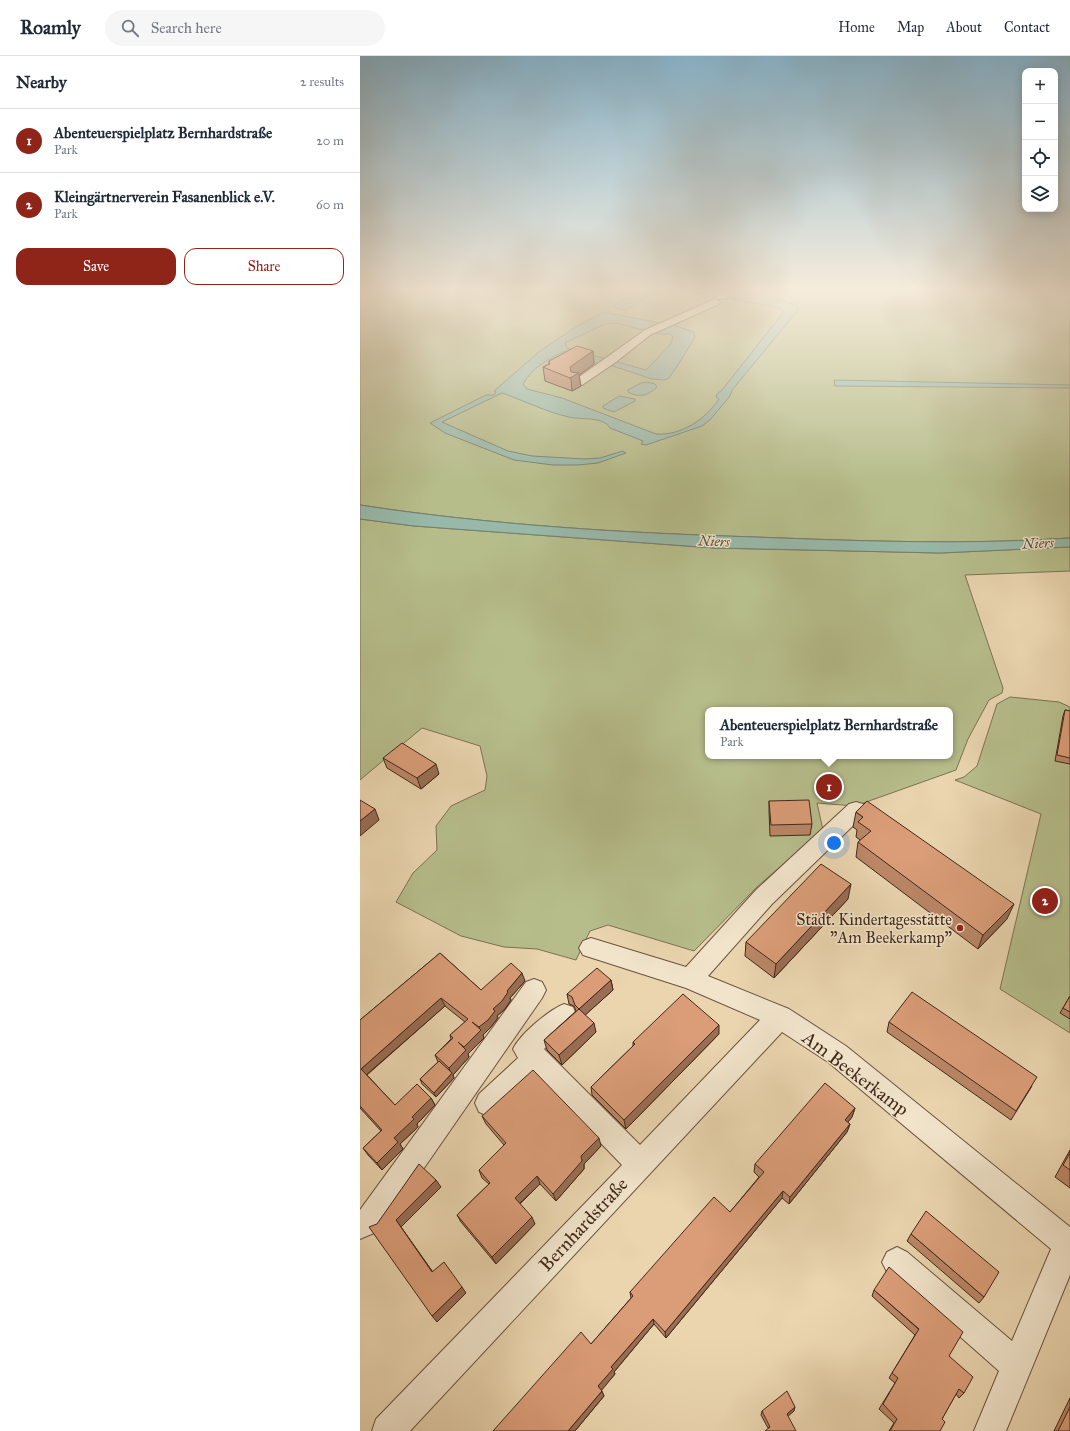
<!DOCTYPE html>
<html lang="en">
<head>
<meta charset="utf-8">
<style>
	:root { --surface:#fff; --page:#f6f6f7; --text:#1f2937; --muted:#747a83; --line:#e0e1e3; --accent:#8f2418 }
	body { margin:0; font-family:"IM FELL Great Primer",serif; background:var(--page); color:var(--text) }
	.controls { position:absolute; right:12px; top:12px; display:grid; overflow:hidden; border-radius:8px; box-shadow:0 2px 10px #0003 }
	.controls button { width:36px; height:36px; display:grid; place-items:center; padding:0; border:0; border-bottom:1px solid var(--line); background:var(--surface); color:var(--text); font:20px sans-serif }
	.you { position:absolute; left:474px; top:787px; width:14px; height:14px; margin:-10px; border:3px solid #fff; border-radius:50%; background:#1a73e8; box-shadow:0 0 0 6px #1a73e833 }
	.badge { display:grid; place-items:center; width:26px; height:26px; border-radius:50%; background:var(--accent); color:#fff; font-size:13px; font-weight:700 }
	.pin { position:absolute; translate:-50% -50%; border:2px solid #fff; box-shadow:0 1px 4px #0006 }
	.popup { position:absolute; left:345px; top:651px; width:248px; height:52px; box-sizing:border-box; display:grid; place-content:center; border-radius:8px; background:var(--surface); filter:drop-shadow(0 1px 3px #0005); font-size:13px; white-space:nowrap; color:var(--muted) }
	.popup b { font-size:15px; color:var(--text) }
	.popup::after { content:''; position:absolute; left:50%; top:100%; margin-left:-8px; border:8px solid transparent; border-top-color:var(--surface) }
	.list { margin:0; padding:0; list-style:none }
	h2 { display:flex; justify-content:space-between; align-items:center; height:52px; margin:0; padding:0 16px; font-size:17px }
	h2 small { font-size:13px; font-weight:400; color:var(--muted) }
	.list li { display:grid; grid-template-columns:26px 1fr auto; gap:12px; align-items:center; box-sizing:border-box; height:64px; padding:0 16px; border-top:1px solid var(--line) }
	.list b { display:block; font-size:15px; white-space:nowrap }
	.list p { margin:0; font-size:13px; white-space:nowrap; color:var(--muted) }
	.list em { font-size:13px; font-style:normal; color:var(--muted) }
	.actions { display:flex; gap:8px; padding:12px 16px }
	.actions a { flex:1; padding:9px 0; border:1px solid var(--accent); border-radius:12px; text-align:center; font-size:14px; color:var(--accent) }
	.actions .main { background:var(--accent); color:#fff }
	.icon { flex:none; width:22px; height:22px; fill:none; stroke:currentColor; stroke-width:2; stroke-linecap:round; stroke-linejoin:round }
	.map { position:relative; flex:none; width:710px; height:1375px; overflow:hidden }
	header { display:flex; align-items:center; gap:24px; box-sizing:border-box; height:56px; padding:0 20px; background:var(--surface); border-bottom:1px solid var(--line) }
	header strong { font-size:19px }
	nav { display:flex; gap:22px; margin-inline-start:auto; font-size:14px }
	.search { width:280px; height:36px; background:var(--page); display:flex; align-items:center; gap:10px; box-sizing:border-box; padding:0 14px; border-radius:22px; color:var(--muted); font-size:15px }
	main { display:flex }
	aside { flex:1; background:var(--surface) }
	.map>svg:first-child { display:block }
</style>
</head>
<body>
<header>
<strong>Roamly</strong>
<div class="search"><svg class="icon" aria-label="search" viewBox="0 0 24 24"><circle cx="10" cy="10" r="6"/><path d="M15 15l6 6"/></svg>Search here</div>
<nav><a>Home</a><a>Map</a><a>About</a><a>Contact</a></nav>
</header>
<main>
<aside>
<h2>Nearby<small>2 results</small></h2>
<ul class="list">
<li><span class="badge">1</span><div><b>Abenteuerspielplatz Bernhardstraße</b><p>Park</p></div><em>20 m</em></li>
<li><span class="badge">2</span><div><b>Kleingärtnerverein Fasanenblick e.V.</b><p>Park</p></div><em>60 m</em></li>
</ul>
<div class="actions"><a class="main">Save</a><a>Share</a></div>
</aside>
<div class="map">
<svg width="710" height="1375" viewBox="0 0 710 1375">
	<rect width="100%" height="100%" fill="#ead5af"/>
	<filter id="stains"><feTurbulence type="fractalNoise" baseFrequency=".005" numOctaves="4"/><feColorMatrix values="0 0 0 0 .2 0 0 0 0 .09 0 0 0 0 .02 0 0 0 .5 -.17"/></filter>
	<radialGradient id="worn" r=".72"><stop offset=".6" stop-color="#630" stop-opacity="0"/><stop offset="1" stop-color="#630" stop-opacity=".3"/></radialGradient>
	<!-- green -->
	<g fill="#b6bd8b" stroke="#7c7252" fill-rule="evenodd">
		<path d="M0,232h710v250c-105,7 -210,3 -315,-1 -131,-4 -264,-12 -395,-32z"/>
		<path d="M0,463l54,7 300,22 226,5 130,-6v24l-105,4 38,113 -1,5 -13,7 -21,39 -12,31 -101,36 -38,-3 6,27 -65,56 -64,65 -86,-26 -18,6 -14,29 -39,-11 -33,-2 -43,-11 -65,-34 17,-29 24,-23 -1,-24 15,-20 34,-16 2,-14 -7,-30 -58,-18 -62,52zM348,654h242v46h-242z"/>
		<path d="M650,641l49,5 11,5v326l-70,-44 41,-175 -86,-34 9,-3 13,-11 20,-62z"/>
	</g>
	<!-- water -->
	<g fill="#98b9aa" stroke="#767f70" fill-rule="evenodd">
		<path d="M282,232h22l-38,22 -14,-3z"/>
		<path d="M313,232h72l51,17 3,4 -67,81 -2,6 -20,24 -8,6 -56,19 -5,-1 2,-3 -33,-13c-7,-12 -29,-8 -41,-11 -23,-5 -44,-16 -67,-24l-60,29 66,29 24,5 52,3 16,-1 23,-7 3,2 -28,10 -20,2h-25l-39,-5 -69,-27 -15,-10 56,-28h8l2,-3 -2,-1 46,-40 39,-26 25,-13 72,14 18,6 1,5 -17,28 -9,13 -5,2 -12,-1 -42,-14h-11l-34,-14c-17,8 -33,17 -42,33l4,5 35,9 94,36c25,2 50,-15 63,-35l-3,-2 1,-3 5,-4 60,-76 1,-4 -3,-2zM255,267l43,11h11l4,3 -3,8 -24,25 -79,-22 -2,-5 40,-19z"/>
		<path d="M474,324l236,5v3l-235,-2z"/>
		<path d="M287,326l8,2 2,3c-9,9 -18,11 -29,5v-2l13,-7z"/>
		<path d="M259,340l16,3v2l-21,11 -11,-4v-2z"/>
		<path d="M0,449c131,20 264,28 395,32 105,4 210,8 315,1v9l-130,6 -226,-5 -300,-22 -54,-7z"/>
	</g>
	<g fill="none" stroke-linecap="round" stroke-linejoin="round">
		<!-- minor casing -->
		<g stroke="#6c533f" stroke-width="2">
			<g id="minor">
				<path d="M365,232h11l-11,11h-8l-1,-2z"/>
				<path d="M355,243l5,3 -1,2 -69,31 -34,27 -34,23h-8l-2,-3 73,-52z"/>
				<path d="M496,746l7,2 3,6 -3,6 -91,88 -64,72 81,33 57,37 224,181v48l-64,156h-32l25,-60 -112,-99 -5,-10 5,-10 10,-5 10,5 105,89 39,-92 -223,-187 -46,-30 -372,399h-38l4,-12 246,-254 -86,-89 -39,36 -9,4 -9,-4 -4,-9 4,-9 39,-36 -5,-9c7,-15 36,-39 51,-45l9,3 3,8 -3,8 -29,26 96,96 120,-125 -74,-32 -103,-33 -4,-7 4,-7 8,-3 95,29 70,-77 93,-86z"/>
				<path d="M174,923l8,3 4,8 -4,8 -161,232 -21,9v-29l166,-228z"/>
			</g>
		</g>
		<!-- minor -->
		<use href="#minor" fill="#f1e4cb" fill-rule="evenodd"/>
	</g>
	<!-- wall -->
	<g fill="#bb8767" stroke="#42281a">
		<path d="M233,295l1,13 -15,11 2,11 -9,5 -27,-10 -2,-14 6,-3v-3z"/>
		<path d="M705,654l5,1v53l-15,-3 8,-45z"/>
		<path d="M23,702l56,16 -18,15 -34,-21z"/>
		<path d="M409,745l43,23 -2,11 -40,1 -1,-25z"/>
		<path d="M496,756l151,107 -29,30 -122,-92 2,-15 2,-2 -4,-3 1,-7 -4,-3z"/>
		<path d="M488,843l-74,79 -29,-22 1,-14z"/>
		<path d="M80,897l41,37 44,-9 -15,17 1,2 -6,9 -8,7 1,2 -8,10 -7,7 1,3 -16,16 1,3 -16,18 1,3 -18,19 -14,-13 -2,-5 18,-17 -3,-7 16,-16 -1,-4 15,-13 -20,-16 -78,69 28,30 36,-7 4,7 -18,19 1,3 -18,17 3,5 -21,21 -14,-15 -5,-7 18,-17 -21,-23v-88z"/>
		<path d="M251,924l2,10 -28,25 11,17 -34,33 -15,-15 -3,-10 32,-29 -2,-5 -5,-2 -2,-10z"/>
		<path d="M710,940v23l-10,-6z"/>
		<path d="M529,966l143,64 -21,34 -124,-88z"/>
		<path d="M359,978l-93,95 -34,-34 -1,-8 42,-41v-4z"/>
		<path d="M495,1052l-3,9 -4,5 2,2 -3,8 -58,72 -7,-6 -116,140 -12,-14 -40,48 1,2 -14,16 3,6 -29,35h-82l98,-87 40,-46 -1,-6 100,-80 29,-35 -5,-5 1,-8z"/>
		<path d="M122,1060l119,30 -17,18v5l-28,32 -16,-17 -20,20 15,20 -39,40 -35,-42 -4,-7 32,-31 -7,-6 -3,-8 25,-25 -18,-21z"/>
		<path d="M710,1094v38l-15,-11z"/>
		<path d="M551,1178l73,63 -5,6 -72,-62z"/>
		<path d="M514,1234l75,66 15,37 -5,5 -3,-4 -14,25 -2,12h-51l5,-8 -15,-14 16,-26 -6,-5 26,-43 -43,-39z"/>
		<path d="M710,1342v33h-16z"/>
		<path d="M402,1355h32l-26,17 -7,-13z"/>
	</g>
	<!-- shaded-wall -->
	<g fill="#996e54" stroke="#42281a">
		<path d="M233,295l1,13 -15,11 2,11 -9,5 -2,-24z"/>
		<path d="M76,708l3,10 -18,15 -4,-11z"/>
		<path d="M15,753l4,11 -19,16v-15z"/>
		<path d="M491,828l-3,15 -74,79 2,-14z"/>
		<path d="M654,848l-7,15 -29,30 5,-14z"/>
		<path d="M162,917l3,8 -15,17 1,2 -6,9 -8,7 1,2 -8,10 -7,7 1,3 -16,16 1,3 -16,18 1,3 -18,19 -2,-4 17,-19 -2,-6 15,-21 16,-17 -1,-3 28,-36z"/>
		<path d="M251,924l2,10 -31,28 -3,-9z"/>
		<path d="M81,942l4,8 -80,70 -4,-7z"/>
		<path d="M234,967l2,9 -34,33 -3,-10z"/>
		<path d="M359,969v9l-93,95 -2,-9z"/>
		<path d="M71,1042l4,7 -18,19 1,3 -18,17 3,5 -21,21 -5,-7 17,-25 18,-21z"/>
		<path d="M495,1052l-3,9 -9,11 2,-8z"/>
		<path d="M490,1068l-3,8 -58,72 1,-7z"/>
		<path d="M239,1082l2,8 -17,18v5l-28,32 -3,-7 28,-38z"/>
		<path d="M177,1120l3,8 -22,21 -3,-7z"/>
		<path d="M76,1124l5,7 -40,40 36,51 -41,-58z"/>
		<path d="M423,1135l-1,7 -116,140 -1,-6z"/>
		<path d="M172,1161l3,7 -39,40 -4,-7z"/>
		<path d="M102,1231l4,6 -29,29 -5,-6z"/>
		<path d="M293,1263l1,5 -40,48 1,2 -14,17 -3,-5 13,-19z"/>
		<path d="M242,1335l2,5 -29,35h-7z"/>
		<path d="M435,1351l-1,4 -8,7 1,-4z"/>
	</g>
	<!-- building -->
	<g fill="#da9d78" stroke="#42281a">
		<path d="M217,290l16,5 -23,16 1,5 8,1 -9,5 -27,-11 7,-3 -1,-3z"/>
		<path d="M705,654l5,1v47l-13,-3z"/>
		<path d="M42,687l34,21 -19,14 -34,-20z"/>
		<path d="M0,744l15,9 -15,12z"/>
		<path d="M449,744l3,24 -41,1 -2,-24z"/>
		<path d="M507,745l147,103 -31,31 -125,-93 13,-11 -13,-9 5,-5 -7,-5z"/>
		<path d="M461,808l30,20 -75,80 -30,-22z"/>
		<path d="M80,897l41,37 30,-27 11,10 -15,18 1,1 -6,9 -9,8 2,2 -7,9 -9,7 -7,-5 9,8 -17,17 -6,-5 8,8 -17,18 -14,-13 18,-17 -3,-3 18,-16 -27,-21 -80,71 34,36 22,-21 14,14 -19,19 2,2 -20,19 4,4 -21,21 -14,-15 19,-18 -22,-24v-86z"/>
		<path d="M237,912l14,12 -32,29 -4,-4 -3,-8 -5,-3z"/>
		<path d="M552,936l125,85 -21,34 -127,-89z"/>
		<path d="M323,938l36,31 -95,95 -33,-33 44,-43 -2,-2z"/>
		<path d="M710,940v16l-7,-4z"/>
		<path d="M219,953l15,14 -35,32 -15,-15z"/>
		<path d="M79,1005l13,12 -18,20 -14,-14z"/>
		<path d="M173,1014l66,68 -18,18 1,5 -29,33 -16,-18 -22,22 17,19 -40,40 -35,-42 33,-32 -11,-13 27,-27 -24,-27z"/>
		<path d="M465,1027l30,25 -10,12 5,4 -60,73 -7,-6 -118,141 -12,-13 -42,48 2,2 -15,17 4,5 -34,40h-75l88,-99 10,12 42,-48 -3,-4 84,-95 16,15 34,-40 -9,-8z"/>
		<path d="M710,1097v17l-7,-5z"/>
		<path d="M59,1108l17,16 -40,40 36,52 12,-10 18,25 -30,29 -63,-89 8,-3z"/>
		<path d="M566,1155l73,61 -15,25 -73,-63z"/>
		<path d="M529,1211l74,65 -14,24 24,21 -9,16 -5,-4 -17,30 3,3 -5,9h-50l7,-12 -14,-15 15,-26 -6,-5 27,-44 -45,-39z"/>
		<path d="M427,1335l8,16 -8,7 9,17h-31l5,-4 -8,-16z"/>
		<path d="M710,1351v24h-12z"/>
	</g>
	<!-- sky -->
	<linearGradient id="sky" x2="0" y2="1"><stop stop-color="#88b6cf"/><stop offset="0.55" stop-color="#f6ecdb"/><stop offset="1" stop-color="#f6ecdb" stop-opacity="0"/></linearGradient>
	<rect width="710" height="425" fill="url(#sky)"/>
	<!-- markers -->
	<circle fill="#8f2418" stroke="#f1e4cb" stroke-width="1.5" cx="600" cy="872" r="4"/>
	<g text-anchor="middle" stroke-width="3" stroke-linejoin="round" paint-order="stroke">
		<!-- far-water labels -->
		<g font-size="14" font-style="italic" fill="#584c3e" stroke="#f1e4cb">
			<text transform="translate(354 485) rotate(3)" y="5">Niers</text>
			<text transform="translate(678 487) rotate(-3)" y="5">Niers</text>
		</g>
		<!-- poi labels -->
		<g font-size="16" fill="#42281a" stroke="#f1e4cb" text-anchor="end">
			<text x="592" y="869">Städt. Kindertagesstätte<tspan x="592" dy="18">"Am Beekerkamp"</tspan></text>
		</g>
		<!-- near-street labels -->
		<g font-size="19" fill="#42281a" stroke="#f1e4cb">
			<text transform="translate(496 1017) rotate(37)" y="7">Am Beekerkamp</text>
			<text transform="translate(223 1168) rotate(-47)" y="7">Bernhardstraße</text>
		</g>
	</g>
	<rect width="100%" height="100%" filter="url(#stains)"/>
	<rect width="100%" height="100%" fill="url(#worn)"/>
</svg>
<div class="controls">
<button>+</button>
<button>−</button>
<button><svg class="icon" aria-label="locate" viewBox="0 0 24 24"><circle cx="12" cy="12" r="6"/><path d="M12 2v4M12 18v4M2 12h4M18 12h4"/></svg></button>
<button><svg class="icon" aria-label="layers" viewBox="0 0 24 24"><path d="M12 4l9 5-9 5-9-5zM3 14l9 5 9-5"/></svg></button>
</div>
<div class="you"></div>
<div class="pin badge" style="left:469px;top:731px">1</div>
<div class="popup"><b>Abenteuerspielplatz Bernhardstraße</b>Park</div>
<div class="pin badge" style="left:685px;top:845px">2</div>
</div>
</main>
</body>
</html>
